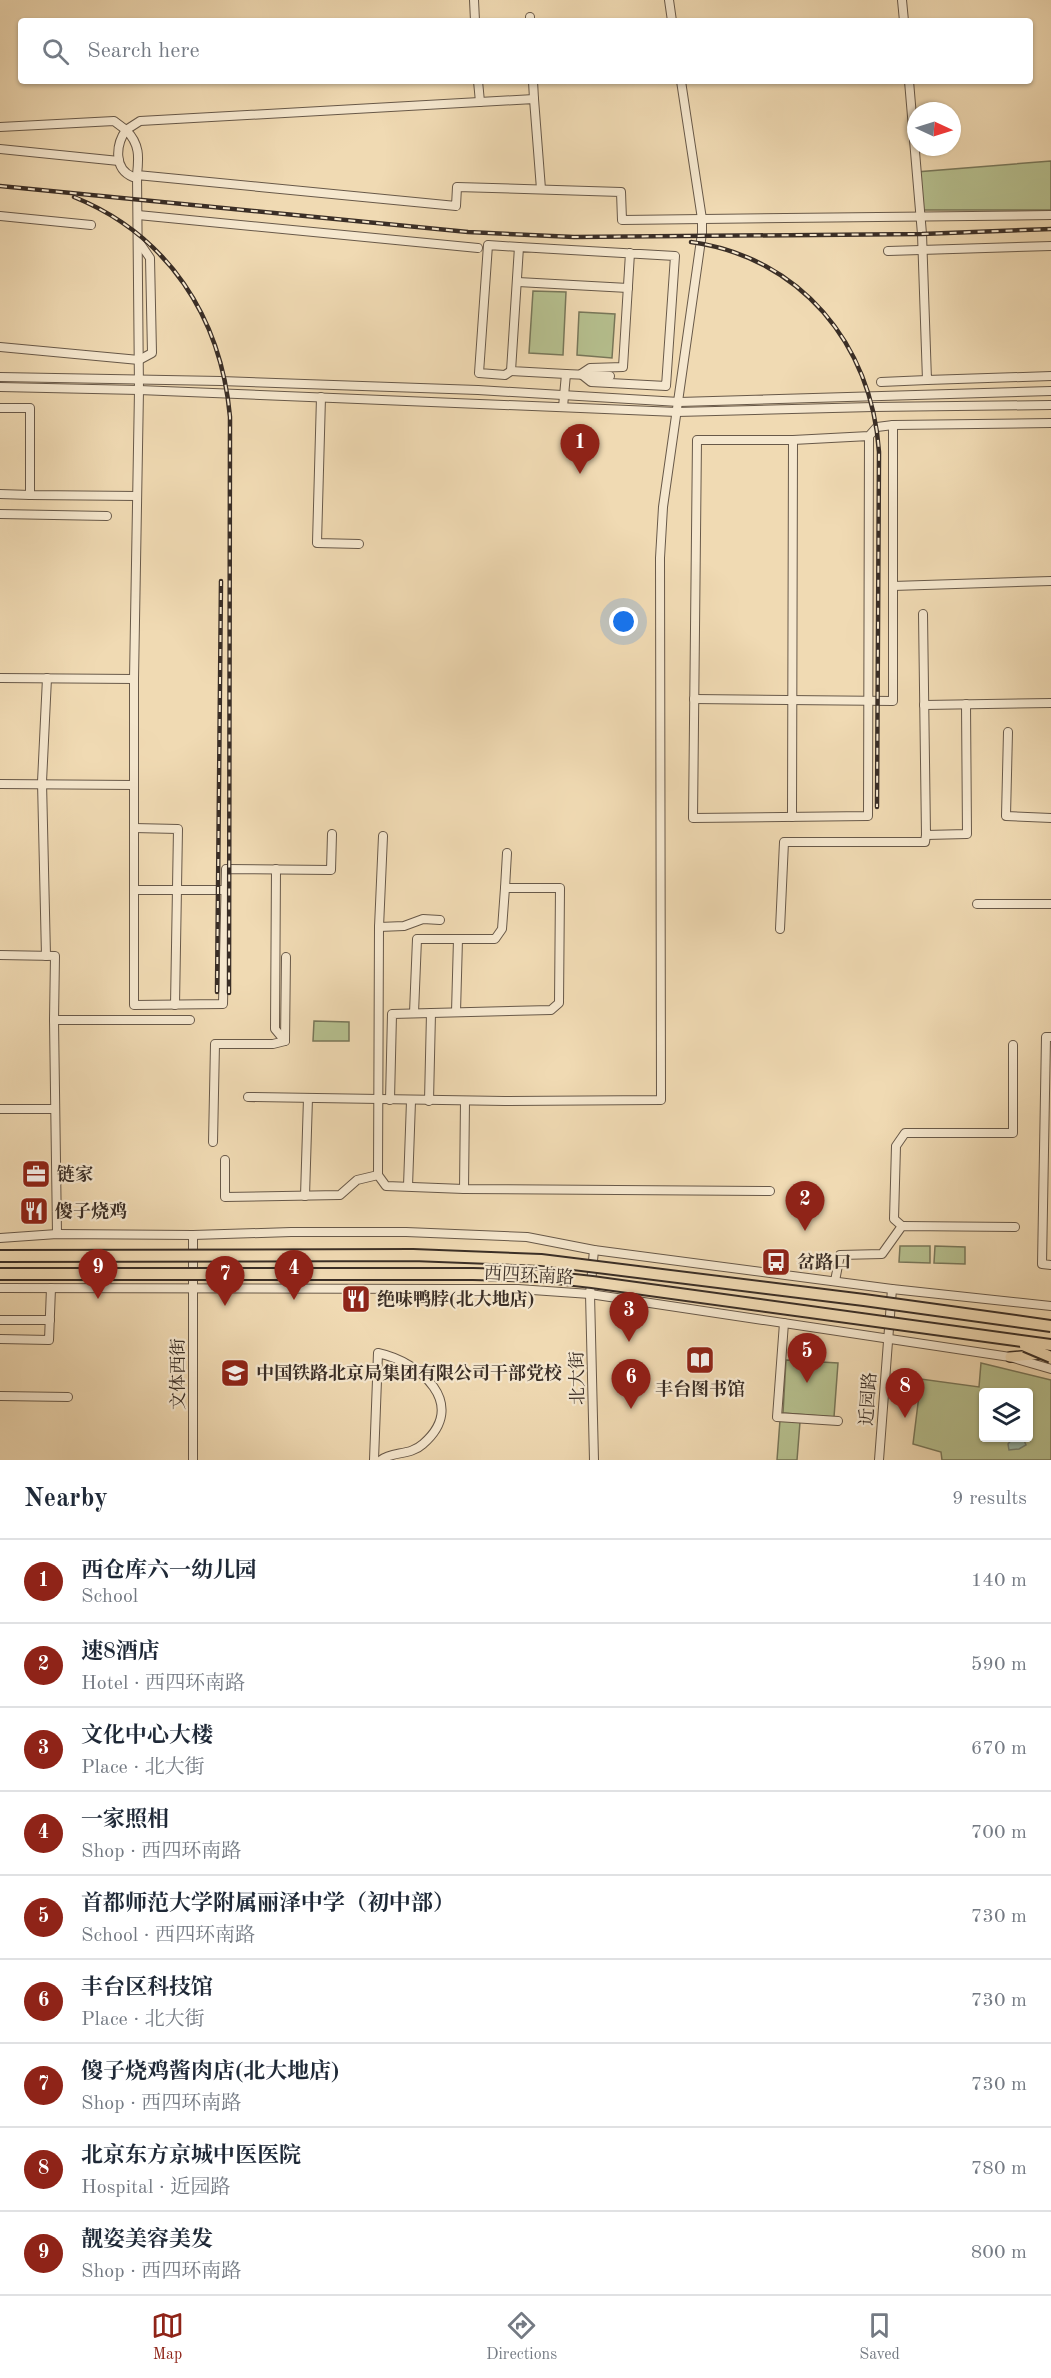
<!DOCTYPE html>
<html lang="en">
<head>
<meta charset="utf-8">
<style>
	:root { --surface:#fff; --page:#f6f6f7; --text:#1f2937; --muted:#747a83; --line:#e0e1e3; --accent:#8f2418 }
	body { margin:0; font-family:"Old Standard TT","Noto Serif SC",serif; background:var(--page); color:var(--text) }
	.controls { position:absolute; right:18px; bottom:18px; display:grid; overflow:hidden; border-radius:6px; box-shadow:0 2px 4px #0004 }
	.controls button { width:54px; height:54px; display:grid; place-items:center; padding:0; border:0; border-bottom:2px solid var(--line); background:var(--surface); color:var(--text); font:30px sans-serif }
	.compass { position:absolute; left:907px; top:102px; width:54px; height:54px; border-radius:50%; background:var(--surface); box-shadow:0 2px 4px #0004; rotate:94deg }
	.you { position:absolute; left:624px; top:622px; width:21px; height:21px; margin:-15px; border:4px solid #fff; border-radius:50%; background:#1a73e8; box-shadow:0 0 0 9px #1a73e833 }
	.badge { display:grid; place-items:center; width:39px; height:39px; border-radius:50%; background:var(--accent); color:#fff; font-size:20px; font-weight:700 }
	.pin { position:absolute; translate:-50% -50px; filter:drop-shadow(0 2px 3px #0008) }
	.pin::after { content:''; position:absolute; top:32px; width:21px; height:18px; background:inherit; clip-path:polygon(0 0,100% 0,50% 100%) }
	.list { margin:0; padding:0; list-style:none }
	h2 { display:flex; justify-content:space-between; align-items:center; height:78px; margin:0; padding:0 24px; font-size:26px }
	h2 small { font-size:20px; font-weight:400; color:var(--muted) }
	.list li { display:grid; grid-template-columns:39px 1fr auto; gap:18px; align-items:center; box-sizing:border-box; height:84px; padding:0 24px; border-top:2px solid var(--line) }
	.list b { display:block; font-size:22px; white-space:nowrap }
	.list p { margin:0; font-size:20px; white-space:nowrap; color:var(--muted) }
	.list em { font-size:20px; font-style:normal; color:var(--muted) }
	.icon { flex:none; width:33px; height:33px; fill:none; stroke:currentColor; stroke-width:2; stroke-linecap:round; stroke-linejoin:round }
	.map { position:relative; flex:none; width:1051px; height:1460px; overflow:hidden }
	.search { position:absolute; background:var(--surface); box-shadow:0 2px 4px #0004; left:18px; right:18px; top:18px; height:66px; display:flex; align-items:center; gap:15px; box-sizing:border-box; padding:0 21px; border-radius:6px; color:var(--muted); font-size:22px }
	.sheet { height:834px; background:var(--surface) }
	nav { display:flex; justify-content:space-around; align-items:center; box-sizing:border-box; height:84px; border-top:2px solid var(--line); background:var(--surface); font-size:16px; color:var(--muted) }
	nav a { display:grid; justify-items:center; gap:3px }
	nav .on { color:var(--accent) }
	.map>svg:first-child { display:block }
</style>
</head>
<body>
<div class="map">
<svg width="1051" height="1460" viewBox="0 0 1051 1460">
	<rect width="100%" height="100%" fill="#f0dab3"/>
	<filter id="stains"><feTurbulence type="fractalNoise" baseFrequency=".00333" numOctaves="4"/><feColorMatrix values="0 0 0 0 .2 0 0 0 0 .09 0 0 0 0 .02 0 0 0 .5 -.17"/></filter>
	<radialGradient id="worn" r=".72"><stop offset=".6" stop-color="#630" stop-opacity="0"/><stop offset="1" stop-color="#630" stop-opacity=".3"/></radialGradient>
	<!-- green -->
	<g fill="#b6c08f" stroke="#78775a" stroke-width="1.5" fill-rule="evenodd">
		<path d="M1051,161v49h-130l-5,-38z"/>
		<path d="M533,291l33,1 -3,63 -34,-2z"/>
		<path d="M579,312l36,2 -3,44 -35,-3z"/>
		<path d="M314,1021l35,1v19h-36z"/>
		<path d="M900,1246h30v17l-31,-1z"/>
		<path d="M935,1246l30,1v17l-31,-1z"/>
		<path d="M786,1360l52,3 -4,54 -51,-4z"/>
		<path d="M981,1363l70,17v80h-109l-1,-8 -28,-8 8,-65 58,8zM984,1392h44v46h-44z"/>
		<path d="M780,1420l20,2 -3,38h-20z"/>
	</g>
	<!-- water -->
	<path fill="#9abbad" stroke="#748377" stroke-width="1.5" d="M1013,1438h10l3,7 -7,4 -10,1 -1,-6z"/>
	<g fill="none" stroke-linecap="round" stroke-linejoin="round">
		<!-- minor casing -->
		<g stroke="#685949" stroke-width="10">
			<g id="minor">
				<path d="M474,0l1,21"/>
				<path d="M669,0l3,21"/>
				<path d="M902,0l2,21"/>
				<path d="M530,17v4"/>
				<path d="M478,81l2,21"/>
				<path d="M533,81l1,18"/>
				<path d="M909,81l13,153 5,146 124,-4"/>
				<path d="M0,127l114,-6 12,9 14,-9 394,-22 7,90"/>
				<path d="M0,149l119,12"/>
				<path d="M138,215l340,33"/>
				<path d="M0,216l91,9"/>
				<path d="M888,251l163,-5"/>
				<path d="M518,282l110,6"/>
				<path d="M0,347l139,13 13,-7 -2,-95 -11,-16"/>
				<path d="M511,371l-6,4 -26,-2 9,-128 31,2"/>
				<path d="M566,374l-55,-3 8,-124 156,9 -9,130 -75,-4 -10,-8 9,-6 33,-1 7,-114"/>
				<path d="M0,377l221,4 257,9 201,12 372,-11"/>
				<path d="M881,382l46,-2"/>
				<path d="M0,387l139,3 538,22 196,-5 178,-2"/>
				<path d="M321,397l-4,146 42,1"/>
				<path d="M563,407l3,-33 44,2"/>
				<path d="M0,408h30v87l107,1"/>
				<path d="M869,436l-76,4h-96l-4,378 175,-2 1,-380 8,-9 16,-2 158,-2"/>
				<path d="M0,494l30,1"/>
				<path d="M0,514l107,2"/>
				<path d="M893,586l158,-5"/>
				<path d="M923,614l3,221 41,-1 -1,-130"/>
				<path d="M0,678l134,1"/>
				<path d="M694,699l199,2v-276"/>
				<path d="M924,705l127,-2"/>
				<path d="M1008,732l-2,84 45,2"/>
				<path d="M0,784l134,1"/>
				<path d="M792,817l1,-377"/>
				<path d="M134,828l44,1 -3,176"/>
				<path d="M332,834l-1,36 -105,-1 -3,135 -89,1v-326l5,-289 -2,-215c2,-18 3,-31 -11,-45 -10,14 -13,39 7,47l4,-2 319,31 1,-19 164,5 1,28 429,-5"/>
				<path d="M383,836l-4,91 -1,248 8,11 78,3 306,2"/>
				<path d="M135,890h91"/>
				<path d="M977,904h74"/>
				<path d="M379,927l25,-1 19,-7 17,1"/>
				<path d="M780,929l4,-87h141l1,-7"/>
				<path d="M0,955l55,1 -1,64h136"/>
				<path d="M46,956l-4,-174 5,-104"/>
				<path d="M456,1012l2,-73"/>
				<path d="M414,1013l3,-74h78l7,-10 3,-41"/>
				<path d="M54,1020l3,214"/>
				<path d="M1051,1037h-5l-4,227 9,1"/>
				<path d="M285,1041l1,-84"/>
				<path d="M248,1097l257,4 156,-1 -1,-542 3,-51 39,-274v-14l-21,-138"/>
				<path d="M390,1100l2,-86 159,-4 8,-7 1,-115h-55l2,-35"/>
				<path d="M429,1101l2,-88"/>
				<path d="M0,1109h54"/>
				<path d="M213,1142l2,-98h58l12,-3 -10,-12 1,-160"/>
				<path d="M225,1160v37l115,-2 17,-15 21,-5"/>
				<path d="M408,1186l3,-85"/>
				<path d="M464,1189l1,-88"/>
				<path d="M305,1196l3,-98"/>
				<path d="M902,1226l-8,-7 2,-73 9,-13h108v-88"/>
				<path d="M193,1235v225"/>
				<path d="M0,1238l57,-4 136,1 98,-3h115l121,5 67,13 298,39 159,17"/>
				<path d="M835,1281l5,-26 42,-1 20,-28 113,1"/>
				<path d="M0,1288l451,1h67l72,5 420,63 41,12"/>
				<path d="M0,1320h50"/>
				<path d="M784,1323l-7,94 61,4"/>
				<path d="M0,1339l49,1 2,-52"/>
				<path d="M0,1396l68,1"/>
				<path d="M374,1460l4,-107c42,9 91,51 45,91 -13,12 -31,7 -42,16"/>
				<path d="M594,1460l-4,-166 4,-44"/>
				<path d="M879,1460l13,-171"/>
			</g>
		</g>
		<!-- major casing -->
		<g stroke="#3a2e26" stroke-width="12">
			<path id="major" d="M1010,1357l33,-3"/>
		</g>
		<!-- minor -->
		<use href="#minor" stroke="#f5e7ce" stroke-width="8"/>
		<!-- major -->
		<use href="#major" stroke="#f0dab3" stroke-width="9"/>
		<!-- rail casing -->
		<g stroke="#3a2e26" stroke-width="4.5">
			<g id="rail">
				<path d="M0,186l468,46 106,5 348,-3 129,-5"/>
				<path d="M74,197c94,38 147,120 156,220l-1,576"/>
				<path d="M691,242c109,15 181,102 188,210l-2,355"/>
				<path d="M217,992l4,-411"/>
			</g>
		</g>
		<!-- rail -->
		<use href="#rail" stroke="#f5e7ce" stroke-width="2" stroke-dasharray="7" stroke-linecap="butt"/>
		<!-- highway-bridge casing -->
		<g stroke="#3a2e26" stroke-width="14" stroke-linecap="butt">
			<g id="highway-bridge">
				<path d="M0,1256l413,-1 128,5 323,40 187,26"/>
				<path d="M0,1274h473l66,2 53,6 459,63"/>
				<path d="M1025,1346l26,11"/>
			</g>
		</g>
		<!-- highway-bridge -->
		<use href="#highway-bridge" stroke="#f0dab3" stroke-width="10"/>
	</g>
	<!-- icons -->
	<defs>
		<g id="office-square" transform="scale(1.5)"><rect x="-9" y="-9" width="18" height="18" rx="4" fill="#8f2418" stroke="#f5e7ce"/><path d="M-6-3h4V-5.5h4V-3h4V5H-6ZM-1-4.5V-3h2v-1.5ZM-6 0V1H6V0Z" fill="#fff"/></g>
		<g id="restaurant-square" transform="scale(1.5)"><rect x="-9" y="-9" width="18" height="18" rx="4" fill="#8f2418" stroke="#f5e7ce"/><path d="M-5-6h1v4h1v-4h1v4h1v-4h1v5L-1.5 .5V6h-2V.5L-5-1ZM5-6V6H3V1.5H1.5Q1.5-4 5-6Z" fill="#fff"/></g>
		<g id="bus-square" transform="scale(1.5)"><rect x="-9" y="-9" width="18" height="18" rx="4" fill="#8f2418" stroke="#f5e7ce"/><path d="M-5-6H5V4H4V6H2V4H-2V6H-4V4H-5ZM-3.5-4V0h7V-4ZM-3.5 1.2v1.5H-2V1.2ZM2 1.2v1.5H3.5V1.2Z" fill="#fff"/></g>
		<g id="library-square" transform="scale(1.5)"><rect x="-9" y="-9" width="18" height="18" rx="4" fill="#8f2418" stroke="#f5e7ce"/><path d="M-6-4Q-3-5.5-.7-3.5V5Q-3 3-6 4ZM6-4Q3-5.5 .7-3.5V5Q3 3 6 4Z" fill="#fff"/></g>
		<g id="school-square" transform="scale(1.5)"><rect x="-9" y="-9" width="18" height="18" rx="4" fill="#8f2418" stroke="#f5e7ce"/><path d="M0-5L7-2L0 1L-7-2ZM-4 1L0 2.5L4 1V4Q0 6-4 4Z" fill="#fff"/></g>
	</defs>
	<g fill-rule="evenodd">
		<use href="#office-square" x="36" y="1174"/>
		<use href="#restaurant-square" x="34" y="1211"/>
		<use href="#bus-square" x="776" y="1262"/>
		<use href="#restaurant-square" x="356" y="1299"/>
		<use href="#library-square" x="700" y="1360"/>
		<use href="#school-square" x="235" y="1373"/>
	</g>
	<g text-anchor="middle" stroke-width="4.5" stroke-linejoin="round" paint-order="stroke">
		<!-- poi labels -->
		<g font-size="18" font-weight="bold" fill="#3a2e26" stroke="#f5e7ce" text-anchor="start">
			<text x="57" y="1180">链家</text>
			<text x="55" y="1217">傻子烧鸡</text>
			<text x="797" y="1268">岔路口</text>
			<text x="377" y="1305">绝味鸭脖(北大地店)</text>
			<text x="256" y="1379">中国铁路北京局集团有限公司干部党校</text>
			<text x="700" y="1395" text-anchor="middle">丰台图书馆</text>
		</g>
		<!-- street labels -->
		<g font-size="18" fill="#3a2e26" stroke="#f5e7ce">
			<text transform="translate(529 1275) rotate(3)" y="6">西四环南路</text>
			<text transform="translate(178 1374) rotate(-90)" y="6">文体西街</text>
			<text transform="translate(577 1378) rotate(-91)" y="6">北大街</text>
			<text transform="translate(868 1399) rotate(-86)" y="6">近园路</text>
		</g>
	</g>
	<rect width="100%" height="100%" filter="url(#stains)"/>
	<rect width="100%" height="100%" fill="url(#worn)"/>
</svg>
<div class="controls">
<button><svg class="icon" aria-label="layers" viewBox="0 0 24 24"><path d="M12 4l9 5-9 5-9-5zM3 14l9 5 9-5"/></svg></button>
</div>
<svg class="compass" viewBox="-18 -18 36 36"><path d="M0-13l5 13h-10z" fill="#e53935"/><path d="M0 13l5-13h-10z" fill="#747a83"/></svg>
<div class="you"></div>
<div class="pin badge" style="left:580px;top:474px">1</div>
<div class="pin badge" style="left:805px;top:1231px">2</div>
<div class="pin badge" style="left:629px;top:1342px">3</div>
<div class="pin badge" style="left:294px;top:1300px">4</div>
<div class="pin badge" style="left:807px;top:1383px">5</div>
<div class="pin badge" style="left:631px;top:1409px">6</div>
<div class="pin badge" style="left:225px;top:1306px">7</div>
<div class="pin badge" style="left:905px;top:1418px">8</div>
<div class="pin badge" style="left:98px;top:1299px">9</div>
<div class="search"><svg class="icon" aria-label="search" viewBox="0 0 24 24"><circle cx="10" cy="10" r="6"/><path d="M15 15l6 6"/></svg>Search here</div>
</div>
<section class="sheet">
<h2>Nearby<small>9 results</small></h2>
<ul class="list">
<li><span class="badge">1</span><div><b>西仓库六一幼儿园</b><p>School</p></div><em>140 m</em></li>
<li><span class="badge">2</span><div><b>速8酒店</b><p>Hotel · 西四环南路</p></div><em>590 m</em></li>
<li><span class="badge">3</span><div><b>文化中心大楼</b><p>Place · 北大街</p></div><em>670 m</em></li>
<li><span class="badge">4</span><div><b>一家照相</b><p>Shop · 西四环南路</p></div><em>700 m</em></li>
<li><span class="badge">5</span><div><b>首都师范大学附属丽泽中学（初中部）</b><p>School · 西四环南路</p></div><em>730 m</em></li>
<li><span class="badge">6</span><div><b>丰台区科技馆</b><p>Place · 北大街</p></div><em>730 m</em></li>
<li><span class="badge">7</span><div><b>傻子烧鸡酱肉店(北大地店)</b><p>Shop · 西四环南路</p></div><em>730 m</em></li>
<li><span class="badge">8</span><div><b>北京东方京城中医医院</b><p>Hospital · 近园路</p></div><em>780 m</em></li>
<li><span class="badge">9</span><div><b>靓姿美容美发</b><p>Shop · 西四环南路</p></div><em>800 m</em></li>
</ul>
</section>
<nav>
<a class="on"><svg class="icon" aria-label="map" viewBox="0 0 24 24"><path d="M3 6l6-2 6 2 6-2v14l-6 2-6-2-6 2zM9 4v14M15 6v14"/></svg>Map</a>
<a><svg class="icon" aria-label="directions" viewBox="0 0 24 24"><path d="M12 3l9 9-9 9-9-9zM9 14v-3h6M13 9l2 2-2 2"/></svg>Directions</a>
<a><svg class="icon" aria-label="saved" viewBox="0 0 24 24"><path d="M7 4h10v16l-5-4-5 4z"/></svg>Saved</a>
</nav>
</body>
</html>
